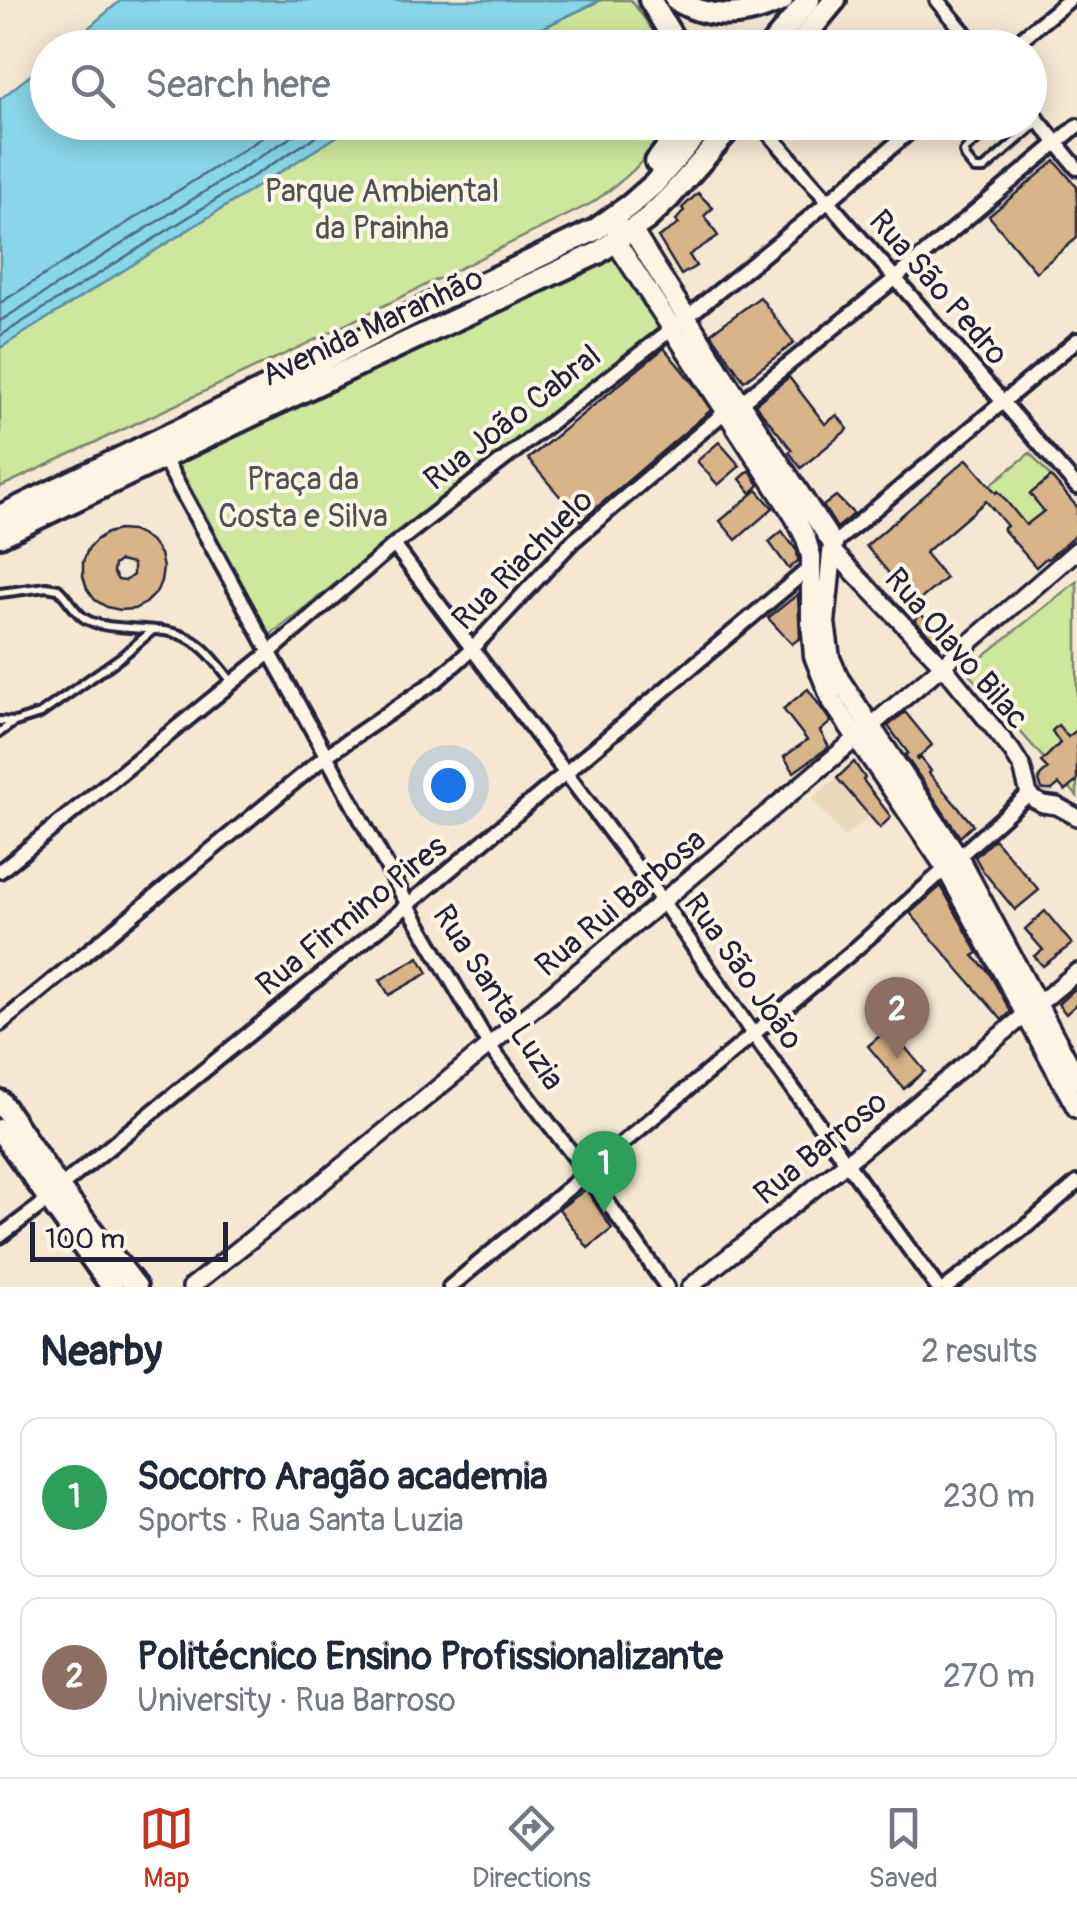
<!DOCTYPE html>
<html lang="en">
<head>
<meta charset="utf-8">
<style>
	:root { --surface:#fff; --page:#f2f2f3; --text:#1f2937; --muted:#747a83; --line:#e0e1e3; --accent:#c8321e }
	body { margin:0; font-family:Pangolin,sans-serif; background:var(--page); color:var(--text) }
	.scale { position:absolute; left:30px; bottom:25px; width:198px; box-sizing:border-box; padding-left:10px; border:5px solid #22223b; border-top:0; font-size:28px; line-height:35px; white-space:nowrap; color:#22223b; -webkit-text-stroke:8px #fcf5e5; paint-order:stroke }
	.you { position:absolute; left:448px; top:785px; width:35px; height:35px; margin:-25px; border:8px solid #fff; border-radius:50%; background:#1a73e8; box-shadow:0 0 0 15px #1a73e833 }
	.badge { display:grid; place-items:center; width:65px; height:65px; border-radius:50%; background:var(--accent); color:#fff; font-size:32px; font-weight:700 }
	.pin { position:absolute; translate:-50% -82px; filter:drop-shadow(0 2px 5px #0008) }
	.pin::after { content:''; position:absolute; top:52px; width:35px; height:30px; background:inherit; clip-path:polygon(0 0,100% 0,50% 100%) }
	.list { margin:0; padding:0; list-style:none }
	h2 { display:flex; justify-content:space-between; align-items:center; height:130px; margin:0; padding:0 40px; font-size:42px }
	h2 small { font-size:32px; font-weight:400; color:var(--muted) }
	.list li { display:grid; grid-template-columns:65px 1fr auto; gap:30px; align-items:center; box-sizing:border-box; height:160px; margin:0 20px 20px; padding:0 20px; border:2px solid var(--line); border-radius:20px }
	.list b { display:block; font-size:38px; white-space:nowrap }
	.list p { margin:0; font-size:32px; white-space:nowrap; color:var(--muted) }
	.list em { font-size:32px; font-style:normal; color:var(--muted) }
	.icon { flex:none; width:55px; height:55px; fill:none; stroke:currentColor; stroke-width:2; stroke-linecap:round; stroke-linejoin:round }
	.map { position:relative; flex:none; width:1077px; height:1287px; overflow:hidden }
	.search { position:absolute; background:var(--surface); box-shadow:0 5px 25px #0003; left:30px; right:30px; top:30px; height:110px; display:flex; align-items:center; gap:25px; box-sizing:border-box; padding:0 35px; border-radius:55px; color:var(--muted); font-size:38px }
	.sheet { height:490px; background:var(--surface) }
	nav { display:flex; justify-content:space-around; align-items:center; box-sizing:border-box; height:140px; border-top:2px solid var(--line); background:var(--surface); font-size:28px; color:var(--muted) }
	nav a { display:grid; justify-items:center; gap:5px }
	nav .on { color:var(--accent) }
	.map>svg:first-child { display:block }
</style>
</head>
<body>
<div class="map">
<svg width="1077" height="1287" viewBox="0 0 1077 1287">
	<rect width="100%" height="100%" fill="#f5e8d3"/>
	<filter id="ink" filterUnits="userSpaceOnUse"><feTurbulence type="fractalNoise" baseFrequency=".01" numOctaves="2"/><feDisplacementMap in="SourceGraphic" scale="20" xChannelSelector="R" yChannelSelector="G"/><feConvolveMatrix kernelMatrix="1 2 1 2 8 2 1 2 1" color-interpolation-filters="sRGB"/></filter>
	<g filter="url(#ink)">
		<!-- built -->
		<path fill="#ecd8bd" d="M836,778l32,39 -24,20 -32,-38z"/>
		<!-- green -->
		<g fill="#cee79c" stroke="#78846c" stroke-width="2.5">
			<path d="M601,0h30l34,47 -163,1z"/>
			<path d="M358,123h310c-18,36 -43,57 -76,80l-286,141 -306,143v-139z"/>
			<path d="M612,250l50,77 -392,308 -94,-174z"/>
			<path d="M1030,453l47,54v27l-29,25 -2,-1 -10,9 -33,-38 4,-4 -21,-24 10,-8 -6,-8z"/>
			<path d="M1077,581v215l-111,-126z"/>
		</g>
		<!-- water -->
		<g fill="#88d6e7" stroke="#5f8ea2" stroke-width="2.5">
			<path d="M121,0h480l-99,47h-436z"/>
			<path d="M47,62l1,60 310,1 -358,225v-249z"/>
		</g>
		<g fill="none" stroke-linecap="round" stroke-linejoin="round">
			<!-- shore -->
			<g stroke="#4b6a80" stroke-width="2.5">
				<path d="M0,303l287,-181"/>
				<path d="M0,321l315,-199"/>
				<path d="M0,336l339,-214"/>
			</g>
		</g>
		<!-- building -->
		<g fill="#d8b489" stroke="#22223b" stroke-width="2.5" fill-rule="evenodd">
			<path d="M1055,161l22,26v51l-41,34 -47,-56z"/>
			<path d="M698,193l15,15 -9,8 14,20 -29,19 7,11 -15,9 -23,-38 21,-13 -3,-4 8,-9 -2,-3z"/>
			<path d="M760,297l34,46 -50,38 -33,-48z"/>
			<path d="M664,348l31,38 16,24 -130,111 -53,-62z"/>
			<path d="M789,377l36,47 12,-9 11,14 -47,39 -12,-16 3,-2 -37,-46z"/>
			<path d="M719,442l21,24 -22,19 -21,-24z"/>
			<path d="M967,459l29,34 2,-2 28,34 18,-14 -14,-17 21,-17 26,30v27l-29,25 -2,-1 -10,9 -33,-38 4,-3 -21,-25 -61,52 21,25 -31,26 -49,-58z"/>
			<path d="M750,470l9,15 -8,8 -11,-14z"/>
			<path d="M757,490l16,18 -37,32 -16,-19z"/>
			<path d="M836,496l18,18 -17,14 -14,-22z"/>
			<path d="M119,530l13,1 11,5 10,8 7,10 3,14 -2,13 -5,12 -10,10 -12,6 -14,1 -13,-3 -12,-7 -8,-11 -4,-13v-14l5,-13 8,-9 11,-7zM119,561l14,3v11l-8,6 -7,-1 -5,-8 1,-7z"/>
			<path d="M782,531l15,20 1,7v3l-9,8 -20,-27z"/>
			<path d="M798,594l2,44 -8,6 -24,-26z"/>
			<path d="M921,614l17,19 9,-8 6,9 -13,12 -26,-26z"/>
			<path d="M808,689l23,33 -11,9 9,16 -35,25 -10,-15 23,-17 -24,-31z"/>
			<path d="M905,712l27,33 -15,13 1,2 3,-2 10,13 -2,2 44,52 -13,12 -55,-82 3,-2 -20,-27z"/>
			<path d="M1058,725l10,12 9,-7v51l-12,10 -6,-7 -7,6h-7l-3,-1 -3,-8 1,-5 8,-7 -7,-7 19,-19 -8,-12z"/>
			<path d="M854,762l11,16 -2,2 28,37 -11,11 -43,-50z"/>
			<path d="M994,839l45,51 -24,20 -32,-39 -8,-14z"/>
			<path d="M941,886l37,67 -5,3 15,15 23,41 -9,8 -92,-107z"/>
			<path d="M1045,911l27,33 -29,22 -9,-10 9,-6 -18,-21z"/>
			<path d="M419,957l9,16 -39,22 -9,-15z"/>
			<path d="M1077,987v17l-11,10 -8,-10z"/>
			<path d="M889,1028l36,43 -21,18 -36,-43z"/>
			<path d="M586,1189l26,40 -24,19 -29,-39z"/>
		</g>
		<g fill="none" stroke-linecap="round" stroke-linejoin="round">
			<!-- service casing -->
			<g stroke="#22223b" stroke-width="14">
				<g id="service">
					<path d="M998,122l-30,25 -4,5 2,6 9,11h9l54,-47"/>
					<path d="M0,593l46,-6 12,2c9,8 16,22 26,29 12,8 31,9 45,10 59,3 67,7 103,54"/>
					<path d="M0,721l15,1 25,-8 81,-57 32,-27"/>
					<path d="M0,732l14,-10"/>
				</g>
			</g>
			<!-- minor casing -->
			<g stroke="#22223b" stroke-width="20">
				<g id="minor">
					<path d="M937,0l40,48"/>
					<path d="M1010,48l59,-48"/>
					<path d="M1030,110l47,58"/>
					<path d="M759,122l318,365"/>
					<path d="M164,459l244,446 82,142 97,126 80,114"/>
					<path d="M833,544l244,-204"/>
					<path d="M394,545l269,357 90,132 184,253"/>
					<path d="M0,871l269,-218 125,-108 293,-228 117,-95 117,-100"/>
					<path d="M0,1024l327,-269 110,-75 34,-30 101,-108 154,-131 14,-8 156,-125 181,-152"/>
					<path d="M59,1188l349,-283 404,-339"/>
					<path d="M0,1236l48,-36"/>
					<path d="M450,1287l402,-335 177,-158"/>
					<path d="M947,1287l82,-63 48,-41"/>
				</g>
			</g>
			<!-- tertiary casing -->
			<g stroke="#22223b" stroke-width="22">
				<g id="tertiary">
					<path d="M833,551l111,116 68,84 10,16 7,27 6,6 8,4 14,2 20,11"/>
					<path d="M191,1287c193,-152 381,-309 568,-467 106,-89 213,-178 318,-270"/>
					<path d="M690,1287l156,-124 231,-191"/>
				</g>
			</g>
			<!-- secondary casing -->
			<g stroke="#22223b" stroke-width="25">
				<g id="secondary">
					<path d="M618,227l-2,15 179,275 11,22 5,17v65l3,35 18,45 114,167 131,240"/>
					<path d="M620,230h12l108,173 93,141 -8,79 5,35 9,21 120,179 118,221"/>
				</g>
			</g>
			<!-- primary casing -->
			<g stroke="#22223b" stroke-width="28">
				<g id="primary">
					<path d="M650,0l29,48"/>
					<path d="M676,0c35,21 70,18 106,0"/>
					<path d="M769,48l40,-48"/>
					<path d="M795,48l40,-48"/>
					<path d="M656,162l20,-26 7,-14"/>
					<path d="M0,516l297,-143 148,-76 39,-14 111,-53 35,-25 24,-21 53,-62"/>
					<path d="M0,536l328,-157 270,-126 49,-34 22,-21 67,-76"/>
					<path d="M0,1101l59,87 77,99"/>
					<path d="M0,1130l112,157"/>
				</g>
			</g>
			<!-- service -->
			<use href="#service" stroke="#fcf5e5" stroke-width="6"/>
			<!-- minor -->
			<use href="#minor" stroke="#fcf5e5" stroke-width="12"/>
			<!-- tertiary -->
			<use href="#tertiary" stroke="#fcf5e5" stroke-width="15"/>
			<!-- secondary -->
			<use href="#secondary" stroke="#fcf5e5" stroke-width="18"/>
			<!-- primary -->
			<use href="#primary" stroke="#fcf5e5" stroke-width="20"/>
		</g>
	</g>
	<g text-anchor="middle" stroke-width="8" stroke-linejoin="round" paint-order="stroke">
		<!-- park labels -->
		<g font-size="32" fill="#4d5353" stroke="#fcf5e5">
			<text x="382" y="202">Parque Ambiental<tspan x="382" dy="37">da Prainha</tspan></text>
			<text x="303" y="490">Praça da<tspan x="303" dy="37">Costa e Silva</tspan></text>
		</g>
		<!-- street labels -->
		<g font-size="32" fill="#22223b" stroke="#fcf5e5">
			<text transform="translate(939 287) rotate(49)" y="11">Rua São Pedro</text>
			<text transform="translate(372 326) rotate(-25)" y="11">Avenida Maranhão</text>
			<text transform="translate(512 417) rotate(-38)" y="11">Rua João Cabral</text>
			<text transform="translate(522 559) rotate(-45)" y="11">Rua Riachuelo</text>
			<text transform="translate(957 648) rotate(49)" y="11">Rua Olavo Bilac</text>
			<text transform="translate(620 902) rotate(-40)" y="11">Rua Rui Barbosa</text>
			<text transform="translate(351 915) rotate(-39)" y="11">Rua Firmino Pires</text>
			<text transform="translate(744 971) rotate(55)" y="11">Rua São João</text>
			<text transform="translate(499 997) rotate(57)" y="11">Rua Santa Luzia</text>
			<text transform="translate(820 1147) rotate(-39)" y="11">Rua Barroso</text>
		</g>
	</g>
</svg>
<div class="scale">100 m</div>
<div class="you"></div>
<div class="pin badge" style="left:604px;top:1213px;background:#2e9e5b">1</div>
<div class="pin badge" style="left:897px;top:1059px;background:#8d6e63">2</div>
<div class="search"><svg class="icon" aria-label="search" viewBox="0 0 24 24"><circle cx="10" cy="10" r="6"/><path d="M15 15l6 6"/></svg>Search here</div>
</div>
<section class="sheet">
<h2>Nearby<small>2 results</small></h2>
<ul class="list">
<li><span class="badge" style="background:#2e9e5b">1</span><div><b>Socorro Aragão academia</b><p>Sports · Rua Santa Luzia</p></div><em>230 m</em></li>
<li><span class="badge" style="background:#8d6e63">2</span><div><b>Politécnico Ensino Profissionalizante</b><p>University · Rua Barroso</p></div><em>270 m</em></li>
</ul>
</section>
<nav>
<a class="on"><svg class="icon" aria-label="map" viewBox="0 0 24 24"><path d="M3 6l6-2 6 2 6-2v14l-6 2-6-2-6 2zM9 4v14M15 6v14"/></svg>Map</a>
<a><svg class="icon" aria-label="directions" viewBox="0 0 24 24"><path d="M12 3l9 9-9 9-9-9zM9 14v-3h6M13 9l2 2-2 2"/></svg>Directions</a>
<a><svg class="icon" aria-label="saved" viewBox="0 0 24 24"><path d="M7 4h10v16l-5-4-5 4z"/></svg>Saved</a>
</nav>
</body>
</html>
